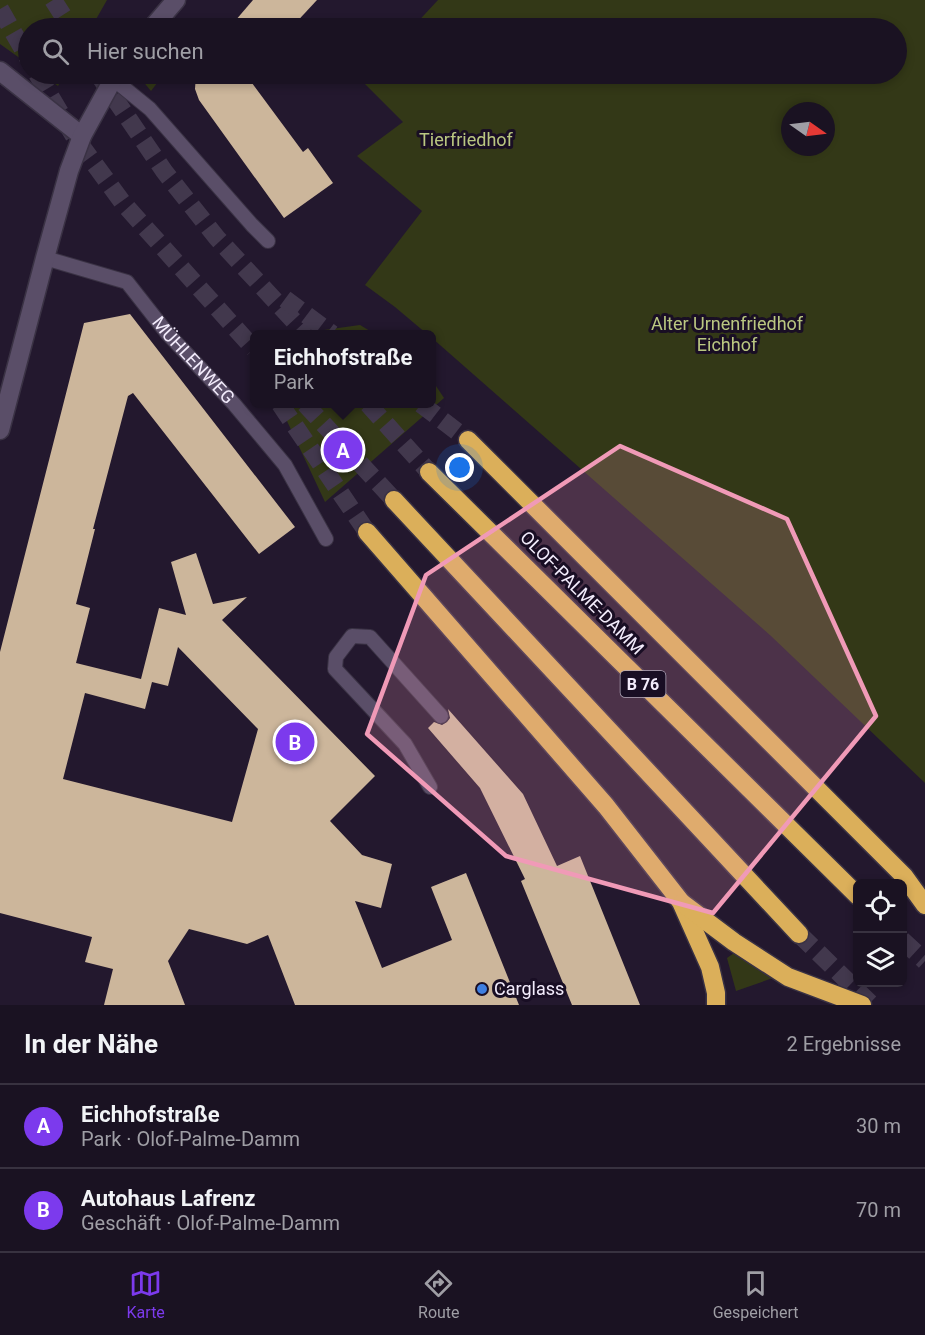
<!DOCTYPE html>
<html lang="de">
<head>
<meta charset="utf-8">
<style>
	:root { --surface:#1a1222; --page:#27202f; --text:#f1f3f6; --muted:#9f9ea5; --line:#383240; --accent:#7c3aed }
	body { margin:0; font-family:Roboto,sans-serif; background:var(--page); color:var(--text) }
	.controls { position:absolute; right:18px; bottom:18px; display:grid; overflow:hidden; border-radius:9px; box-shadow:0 3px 9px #0003 }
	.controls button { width:54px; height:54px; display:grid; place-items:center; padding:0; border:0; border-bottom:2px solid var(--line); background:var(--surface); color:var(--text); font:30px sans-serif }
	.compass { position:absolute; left:781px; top:102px; width:54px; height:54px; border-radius:50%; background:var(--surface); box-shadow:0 3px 9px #0003; rotate:104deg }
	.you { position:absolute; left:460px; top:468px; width:21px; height:21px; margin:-15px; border:4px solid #fff; border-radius:50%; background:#1a73e8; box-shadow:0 0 0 9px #1a73e833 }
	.badge { display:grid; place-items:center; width:39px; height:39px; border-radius:50%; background:var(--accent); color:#fff; font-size:20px; font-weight:700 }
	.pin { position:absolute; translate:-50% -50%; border:3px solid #fff; box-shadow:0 2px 6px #0006 }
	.popup { position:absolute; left:250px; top:330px; width:186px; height:78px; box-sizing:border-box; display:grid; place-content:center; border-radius:9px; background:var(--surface); filter:drop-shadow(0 2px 4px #0005); font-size:20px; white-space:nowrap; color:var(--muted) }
	.popup b { font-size:22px; color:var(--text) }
	.popup::after { content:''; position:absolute; left:50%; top:100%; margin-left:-12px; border:12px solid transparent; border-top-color:var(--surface) }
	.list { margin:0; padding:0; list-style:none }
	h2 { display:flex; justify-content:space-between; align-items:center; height:78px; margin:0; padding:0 24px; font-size:26px }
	h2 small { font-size:20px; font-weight:400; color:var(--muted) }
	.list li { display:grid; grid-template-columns:39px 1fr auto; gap:18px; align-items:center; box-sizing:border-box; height:84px; padding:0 24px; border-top:2px solid var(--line) }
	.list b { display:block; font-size:22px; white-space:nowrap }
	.list p { margin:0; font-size:20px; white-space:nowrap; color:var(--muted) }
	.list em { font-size:20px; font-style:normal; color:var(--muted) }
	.icon { flex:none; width:33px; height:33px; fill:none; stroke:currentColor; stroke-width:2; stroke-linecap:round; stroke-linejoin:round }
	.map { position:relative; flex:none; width:925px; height:1005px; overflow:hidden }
	.search { position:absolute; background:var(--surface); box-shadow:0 3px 9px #0003; left:18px; right:18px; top:18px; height:66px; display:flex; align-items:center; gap:15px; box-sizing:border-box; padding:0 21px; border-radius:33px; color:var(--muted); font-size:22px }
	.sheet { height:246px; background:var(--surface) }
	nav { display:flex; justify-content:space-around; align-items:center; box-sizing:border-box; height:84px; border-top:2px solid var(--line); background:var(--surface); font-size:16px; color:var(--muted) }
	nav a { display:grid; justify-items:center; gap:3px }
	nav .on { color:var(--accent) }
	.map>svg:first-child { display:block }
</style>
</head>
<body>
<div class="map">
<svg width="925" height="1005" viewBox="0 0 925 1005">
	<rect width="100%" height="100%" fill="#23182e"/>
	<!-- green -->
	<g fill="#333817" fill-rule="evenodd">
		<path d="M0,0h107l-16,28h-63v36l-28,-20z"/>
		<path d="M438,0h487v783l-154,-147 -339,-298 -1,-4h-4l-32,-27 -30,-22 57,-74 -65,-55 46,-34 -39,-39 9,-9h523v-46h-484zM790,111h36v36h-36z"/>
		<path d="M41,74h24l-7,12z"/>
		<path d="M144,74h20l-13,17 -10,-12z"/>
		<path d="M360,325l15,9h-80z"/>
		<path d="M432,380l12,18 -119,104 -46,-98h152z"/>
		<path d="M734,953l39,25 -37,13 -9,-33z"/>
	</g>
	<!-- building -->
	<g fill="#ccb69b" fill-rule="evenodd">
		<path d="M253,0h64l-26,28h-62z"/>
		<path d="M196,74h64l-8,9 51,69 5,-4 25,35 -49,35 -85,-118 -4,-11z"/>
		<path d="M130,314l165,213 -36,27 -126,-161 -5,3 -35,133h2l-19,75 14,4 -14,55 65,16 18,-71 27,7 -15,-53 25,-9 17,51 34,-7 -25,23 153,156 -45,45 32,34 30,9 -11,44 -26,-7 27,67 70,-28 -21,-53 35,-14 53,132h-224l-27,-70 -21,9 -58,-15 -21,32 17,44h-81l9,-36 -28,-7 7,-25 -92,-24v-261l84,-329zM178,647l80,82 -26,93 -169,-43 22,-86 60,16 7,-27 16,4z"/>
		<path d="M448,709l75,85 34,72 23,-10 60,149h-68l-51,-124 4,-2 -45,-91 -52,-60 6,-6 8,3 5,-3 3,-4z"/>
	</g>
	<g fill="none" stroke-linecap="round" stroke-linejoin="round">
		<!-- highway-tunnel -->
		<g stroke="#42384d" stroke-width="18" stroke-dasharray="18 9" stroke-linecap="butt">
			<path d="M53,0l18,28"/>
			<path d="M0,9l28,49"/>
			<path d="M37,74l37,62 49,67 131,146"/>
			<path d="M98,74l66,97 53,67 89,96"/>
			<path d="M285,299l47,35"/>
			<path d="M280,404l87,128"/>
			<path d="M305,404l89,96"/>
			<path d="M368,404l61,68"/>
			<path d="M421,404l47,36"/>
			<path d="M799,934l73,71"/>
			<path d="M902,940l23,21"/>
		</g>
		<!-- lane casing -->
		<g stroke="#3a3244" stroke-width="16">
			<g id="lane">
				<path d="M112,78l38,31 102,116 16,16"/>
				<path id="s1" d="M45,258l82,24 40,51 67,71 51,61 41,74"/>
				<path d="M430,787l-25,-43 -70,-75 1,-12 16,-21 18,1 71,79"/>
			</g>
		</g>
		<!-- street casing -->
		<g stroke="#3a3244" stroke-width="21">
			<g id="street">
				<path d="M152,28l24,-28"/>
				<path d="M0,71l82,65"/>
				<path d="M0,430l45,-172 24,-87 13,-35 34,-62"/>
			</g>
		</g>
		<!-- highway casing -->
		<g stroke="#3a3244" stroke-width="21">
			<g id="highway">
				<path d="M468,440l436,436 21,29"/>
				<path d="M429,472l429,424"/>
				<path d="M394,500l405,434"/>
				<path d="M367,532l239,274 75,96 29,65 6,26v12"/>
				<path d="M682,903l52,39 54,35 74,28"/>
			</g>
		</g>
		<!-- lane -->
		<use href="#lane" stroke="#5a4e68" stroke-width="14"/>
		<!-- street -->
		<use href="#street" stroke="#5a4e68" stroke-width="18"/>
		<!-- highway -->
		<use href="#highway" stroke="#dbaf5a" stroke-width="18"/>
	</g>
	<!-- marked area -->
	<path fill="#f09ab7" fill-opacity="0.2" stroke="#f09ab7" stroke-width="4.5" stroke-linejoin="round" d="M620,446l167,73 89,197 -163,197 -207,-57 -139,-122 59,-159z"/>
	<!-- markers -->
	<circle fill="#3f7fe0" stroke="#190e24" stroke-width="2" cx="482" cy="989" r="6"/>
	<g text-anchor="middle" stroke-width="6" stroke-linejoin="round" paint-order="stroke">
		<!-- shield labels -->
		<rect fill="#190e24" stroke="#b2a9bb" stroke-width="1.5" x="620.5" y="671" width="45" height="26" rx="4.5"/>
		<g font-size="16" font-weight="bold" fill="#f3ecfc">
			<text x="643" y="690">B 76</text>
		</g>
		<!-- park labels -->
		<g font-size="18" fill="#bac781" stroke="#190e24">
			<text x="466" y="146">Tierfriedhof</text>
			<text x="727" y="330">Alter Urnenfriedhof<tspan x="727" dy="21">Eichhof</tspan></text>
		</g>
		<!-- street labels -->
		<g font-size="18" fill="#f3ecfc" stroke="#190e24">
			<text dy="6" stroke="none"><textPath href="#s1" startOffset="188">MÜHLENWEG</textPath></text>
			<text transform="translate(582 593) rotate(45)" y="6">OLOF-PALME-DAMM</text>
		</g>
		<!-- poi labels -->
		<g font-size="18" fill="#f3ecfc" stroke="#190e24" text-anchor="start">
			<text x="494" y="995">Carglass</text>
		</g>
	</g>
</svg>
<div class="controls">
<button><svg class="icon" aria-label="locate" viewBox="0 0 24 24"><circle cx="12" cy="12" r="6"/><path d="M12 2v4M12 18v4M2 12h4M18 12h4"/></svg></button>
<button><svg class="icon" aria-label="layers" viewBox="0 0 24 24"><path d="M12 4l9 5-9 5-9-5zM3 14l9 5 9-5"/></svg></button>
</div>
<svg class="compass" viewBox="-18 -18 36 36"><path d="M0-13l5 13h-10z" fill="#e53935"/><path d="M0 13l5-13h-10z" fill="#9f9ea5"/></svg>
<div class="you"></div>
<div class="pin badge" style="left:343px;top:450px">A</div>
<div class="popup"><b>Eichhofstraße</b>Park</div>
<div class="pin badge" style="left:295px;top:742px">B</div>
<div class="search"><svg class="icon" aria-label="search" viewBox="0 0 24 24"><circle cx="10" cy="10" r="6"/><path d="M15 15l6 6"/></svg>Hier suchen</div>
</div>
<section class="sheet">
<h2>In der Nähe<small>2 Ergebnisse</small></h2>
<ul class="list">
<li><span class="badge">A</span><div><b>Eichhofstraße</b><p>Park · Olof-Palme-Damm</p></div><em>30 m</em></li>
<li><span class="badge">B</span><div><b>Autohaus Lafrenz</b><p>Geschäft · Olof-Palme-Damm</p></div><em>70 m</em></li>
</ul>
</section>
<nav>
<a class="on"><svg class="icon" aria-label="map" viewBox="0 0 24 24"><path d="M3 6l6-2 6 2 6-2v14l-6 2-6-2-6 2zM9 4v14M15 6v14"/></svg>Karte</a>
<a><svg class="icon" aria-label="directions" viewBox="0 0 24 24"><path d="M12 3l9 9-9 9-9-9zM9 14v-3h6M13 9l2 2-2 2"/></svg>Route</a>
<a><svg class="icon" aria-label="saved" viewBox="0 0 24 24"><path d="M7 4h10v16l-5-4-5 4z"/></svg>Gespeichert</a>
</nav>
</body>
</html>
